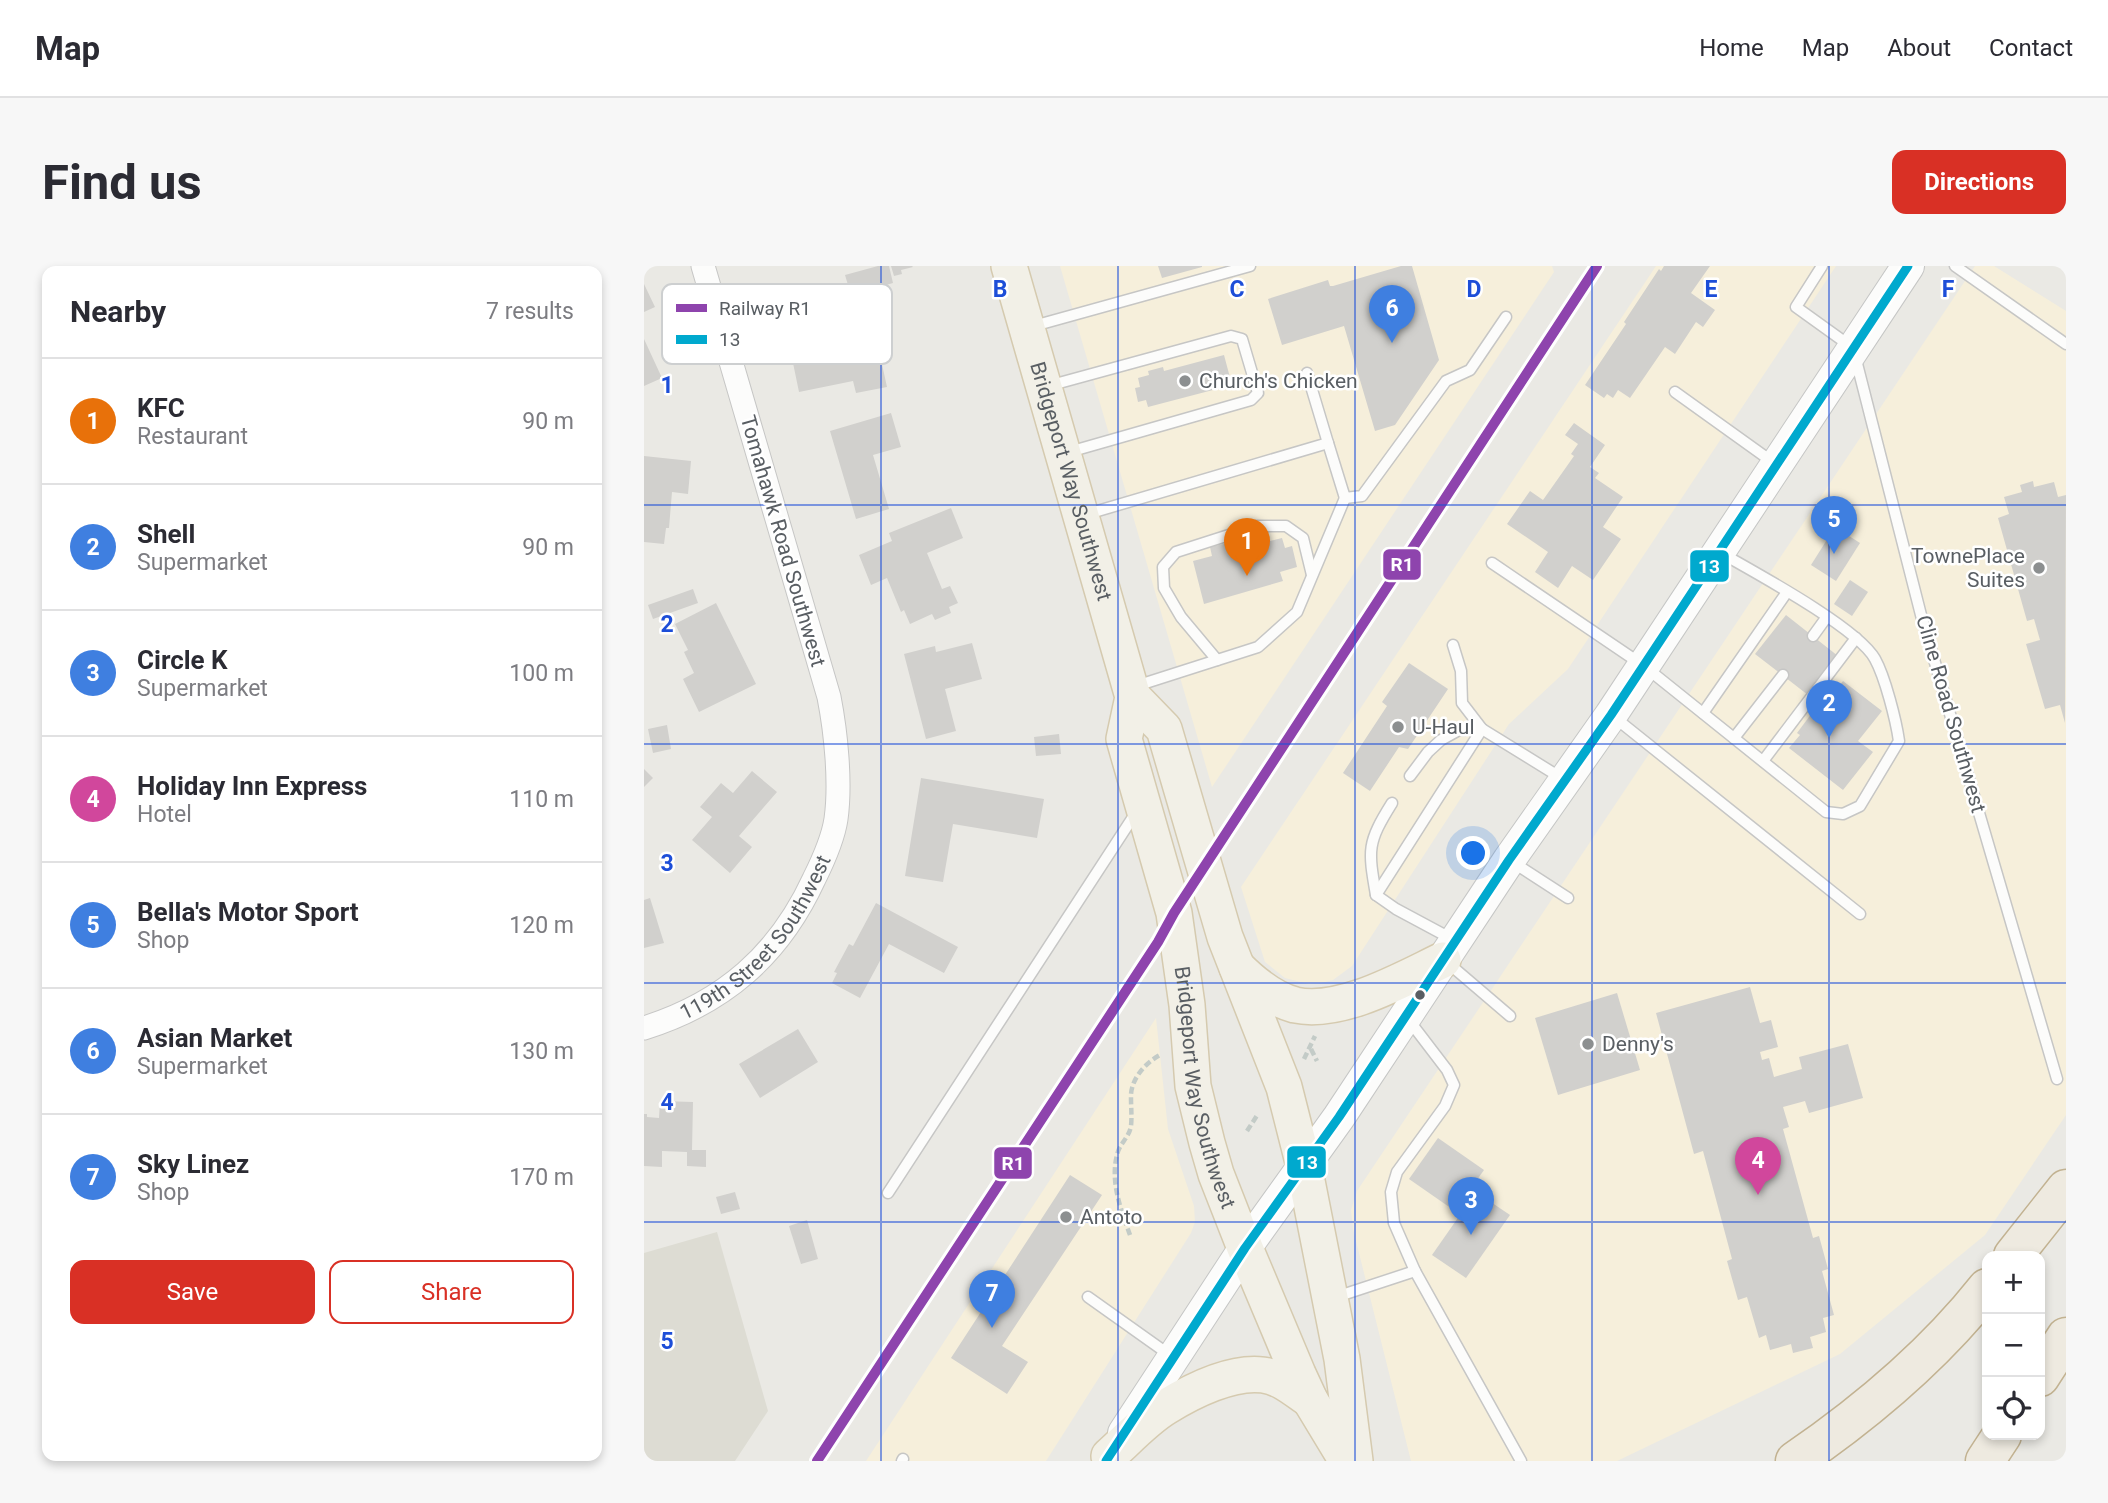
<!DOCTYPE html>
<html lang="en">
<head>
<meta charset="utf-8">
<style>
	:root { --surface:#fff; --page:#f7f7f7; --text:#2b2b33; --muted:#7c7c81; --line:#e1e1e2; --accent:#d93025 }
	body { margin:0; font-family:Roboto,sans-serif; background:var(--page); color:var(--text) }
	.controls { position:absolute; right:21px; bottom:21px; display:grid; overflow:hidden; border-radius:14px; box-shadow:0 4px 10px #0003 }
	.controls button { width:63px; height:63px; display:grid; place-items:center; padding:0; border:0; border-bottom:2px solid var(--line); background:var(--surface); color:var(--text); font:35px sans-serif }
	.you { position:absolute; left:830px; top:588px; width:24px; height:24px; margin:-18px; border:5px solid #fff; border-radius:50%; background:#1a73e8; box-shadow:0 0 0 10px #1a73e833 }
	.badge { display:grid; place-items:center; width:46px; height:46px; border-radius:50%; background:var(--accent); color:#fff; font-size:23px; font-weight:700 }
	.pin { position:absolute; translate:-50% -58px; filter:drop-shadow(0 2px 4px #0008) }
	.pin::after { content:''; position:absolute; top:37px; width:24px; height:21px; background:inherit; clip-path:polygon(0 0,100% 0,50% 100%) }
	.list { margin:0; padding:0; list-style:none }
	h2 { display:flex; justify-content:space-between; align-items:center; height:91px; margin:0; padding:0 28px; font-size:30px }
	h2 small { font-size:23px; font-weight:400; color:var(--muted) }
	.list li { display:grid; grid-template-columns:46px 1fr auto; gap:21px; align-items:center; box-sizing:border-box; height:126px; padding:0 28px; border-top:2px solid var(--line) }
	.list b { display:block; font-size:26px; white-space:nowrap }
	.list p { margin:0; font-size:23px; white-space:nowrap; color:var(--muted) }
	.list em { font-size:23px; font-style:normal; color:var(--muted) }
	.actions { display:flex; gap:14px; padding:21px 28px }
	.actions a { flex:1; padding:16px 0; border:2px solid var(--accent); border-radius:14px; text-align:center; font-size:24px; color:var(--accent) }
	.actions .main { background:var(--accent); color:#fff }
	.icon { flex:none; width:38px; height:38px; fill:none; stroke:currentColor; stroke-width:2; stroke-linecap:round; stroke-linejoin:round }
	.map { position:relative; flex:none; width:1422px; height:1195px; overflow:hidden; border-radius:14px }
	header { display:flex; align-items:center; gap:42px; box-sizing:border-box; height:98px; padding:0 35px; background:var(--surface); border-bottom:2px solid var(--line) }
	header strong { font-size:33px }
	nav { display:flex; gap:38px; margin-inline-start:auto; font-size:24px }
	.intro { display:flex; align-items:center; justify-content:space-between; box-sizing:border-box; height:168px; padding:0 42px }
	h1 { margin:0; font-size:49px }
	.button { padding:18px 32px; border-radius:14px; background:var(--accent); color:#fff; font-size:24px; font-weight:700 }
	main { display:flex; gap:42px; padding:0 42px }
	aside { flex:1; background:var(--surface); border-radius:14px; box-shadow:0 4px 10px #0003 }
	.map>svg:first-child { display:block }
</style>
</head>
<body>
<header>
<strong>Map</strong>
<nav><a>Home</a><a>Map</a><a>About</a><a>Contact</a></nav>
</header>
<div class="intro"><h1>Find us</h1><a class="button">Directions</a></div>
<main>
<aside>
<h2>Nearby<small>7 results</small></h2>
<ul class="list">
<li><span class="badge" style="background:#e8710a">1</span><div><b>KFC</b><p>Restaurant</p></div><em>90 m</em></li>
<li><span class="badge" style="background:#3f7fe0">2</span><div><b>Shell</b><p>Supermarket</p></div><em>90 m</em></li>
<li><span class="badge" style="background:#3f7fe0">3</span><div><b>Circle K</b><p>Supermarket</p></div><em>100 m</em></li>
<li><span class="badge" style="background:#d1479c">4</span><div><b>Holiday Inn Express</b><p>Hotel</p></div><em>110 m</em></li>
<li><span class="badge" style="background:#3f7fe0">5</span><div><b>Bella's Motor Sport</b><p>Shop</p></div><em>120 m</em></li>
<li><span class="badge" style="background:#3f7fe0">6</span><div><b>Asian Market</b><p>Supermarket</p></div><em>130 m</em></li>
<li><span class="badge" style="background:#3f7fe0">7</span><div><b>Sky Linez</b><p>Shop</p></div><em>170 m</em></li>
</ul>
<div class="actions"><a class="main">Save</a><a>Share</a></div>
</aside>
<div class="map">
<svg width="1422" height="1195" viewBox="0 0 1422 1195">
	<rect width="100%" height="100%" fill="#eae9e4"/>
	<!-- commercial -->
	<g fill="#f6efdb">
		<path d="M416,0h492l2,6 -342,515z"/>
		<path d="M1012,0h180l-268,403 -59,55 -157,242 -19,14 -12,3 -12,1 -24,-6 -20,-16 -24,-75z"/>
		<path d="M1331,0h19l72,45v804l-81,120 -145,119 -223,107h-206l-58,-232 -2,-19 6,-19z"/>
		<path d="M512,752l12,111 26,77 1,16 -4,11 -145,228h-180z"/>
	</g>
	<!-- education -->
	<path fill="#dddcd3" d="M73,966l51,179 -33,50h-91v-208z"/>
	<!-- building -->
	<g fill="#d1d0cd">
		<path d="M234,0h11l4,17 -42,12 -6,-20z"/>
		<path d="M247,0h21l1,1 -12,3 1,4 -8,2z"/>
		<path d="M514,0h44v1l-40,11z"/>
		<path d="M757,0h11l27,94 -44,65 -20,6 -31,-105 -62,19 -14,-46 60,-19 2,6h3z"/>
		<path d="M1020,0h46l-19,27 24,17 -12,17 -7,-5 -21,32 -10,-7 -35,51 -12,-8 -5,8 -6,-4 -3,4 -19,-13 41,-61 -2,-2 35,-53 2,2z"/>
		<path d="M0,18l11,23 -11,5z"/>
		<path d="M219,28l7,34 -11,2 4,19 15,-3 9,41 -31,6 -3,-12 -54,11 -6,-29 24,-5 -3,-18 -10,2 -7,-34z"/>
		<path d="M0,73l18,39 -18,8z"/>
		<path d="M580,89l8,30 -84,22 -2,-7 -8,2 -3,-14 5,-1 -2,-9 11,-3 -1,-4 15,-4 1,4z"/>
		<path d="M247,147l10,34 -28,8 16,54 -33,10 -26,-88z"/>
		<path d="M930,157l31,22 -15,22 9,6 -4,5 28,19 -20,30 18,12 -28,41 -21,-14 -14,22 -23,-16 13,-20 -41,-28 23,-33 13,9 31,-44 -3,-2 7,-10 -13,-9z"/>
		<path d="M0,190l47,5 -3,33 -16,-2 -3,36h-3l-2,16 -20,-2z"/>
		<path d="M1389,215l1,6 20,-5 4,15 8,-2 -1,228 -5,-18 -15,4 -19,-65 14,-4 -6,-21 -7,2 -29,-103 11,-4 -5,-17 18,-5 -2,-7z"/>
		<path d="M307,242l12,30 -36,15 15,36 8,-3 8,17 -9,4 2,6 -16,7 -3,-6 -22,10 -6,-14 -3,2 -14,-34 -16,7 -12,-30 33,-14 -3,-8z"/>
		<path d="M1191,261l25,16 -24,38 -25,-16z"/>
		<path d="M638,272l3,10 7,-2 5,21 -17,5 3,9 -79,23 -11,-43 19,-5 -2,-9 27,-6 2,8z"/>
		<path d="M1206,314l18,12 -16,24 -18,-12z"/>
		<path d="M49,323l5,14 -45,16 -5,-14z"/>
		<path d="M72,337l40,81 -57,28 -16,-33 11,-6 -10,-21 4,-2 -13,-26z"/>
		<path d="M1142,349l52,41 -30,39 -53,-41z"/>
		<path d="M328,377l10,36 -37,10 11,42 -30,8 -22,-85 31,-8 1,6z"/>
		<path d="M765,397l39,26 -40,60 -9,-2 -29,44 -27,-18 44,-67 -5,-4z"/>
		<path d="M1199,415l39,30 -24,30 15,11 -30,38 -54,-42 11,-13 -3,-2 18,-24 4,3z"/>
		<path d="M23,459l4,24 -18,4 -5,-24z"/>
		<path d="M415,468l2,20 -25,2 -2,-19z"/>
		<path d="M0,503l9,9 -9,9z"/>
		<path d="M108,505l25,21 -38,44 13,11 -22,26 -38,-33 20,-23 -12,-10 21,-24 12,10z"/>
		<path d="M277,512l123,21 -7,39 -84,-14 -10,58 -38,-6z"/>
		<path d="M6,632l14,45 -20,5v-48z"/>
		<path d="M232,637l82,44 -14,26 -55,-29 -29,54 -28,-15 5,-10 -3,-1 15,-28 4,2z"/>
		<path d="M1106,721l10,36 11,-3 7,27 -18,5 2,8 7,-2 5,19 28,-8 -3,-12 49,-13 15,54 -54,15 -4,-12 -22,6 6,20 -6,2 30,109 6,-2 9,33 -6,2 12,44 -11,3 3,14 -16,5 3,11 -20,5 -2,-9 -21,6 -4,-15 -7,3 -12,-41 -9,3 -11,-39 5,-2 -29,-108 -9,3 -38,-141z"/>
		<path d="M973,727l23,77 -82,25 -23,-77z"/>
		<path d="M154,763l20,33 -58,36 -21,-34z"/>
		<path d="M16,835l33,1 -1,48h14v17l-19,-1v-14l-25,-1v16l-18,-1v-52h3v3l12,1z"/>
		<path d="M794,872l46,32 -29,41 -46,-32z"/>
		<path d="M426,909l32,20 -100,151 26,16 -21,32 -56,-36z"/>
		<path d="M91,926l5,17 -19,5 -5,-17z"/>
		<path d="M832,926l34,23 -44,63 -34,-23z"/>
		<path d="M163,954l11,39 -17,5 -12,-38z"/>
	</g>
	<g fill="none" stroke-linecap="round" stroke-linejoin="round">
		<!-- lane casing -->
		<g stroke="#c6c6c5" stroke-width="13">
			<g id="lane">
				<path d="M1178,0l-26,41 57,41 68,267 136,464"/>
				<path d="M1311,0l111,78"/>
				<path d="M386,61l220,-61"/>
				<path d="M404,120l183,-50 11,3 16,54 -7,7 -182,52"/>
				<path d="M1031,126l99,71"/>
				<path d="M684,177l17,55 17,-2 84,-115 24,-11 36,-53"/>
				<path d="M440,249l244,-72 -21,-70"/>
				<path d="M848,297l152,103 182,146 17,2 17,-8 39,-65c-3,-21 -14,-64 -24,-82 -17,-31 -119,-86 -154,-106"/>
				<path d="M1169,370l13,-18"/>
				<path d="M573,394l-36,-43 -17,-29 -1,-21 13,-15 81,-26h29l17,12 9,37"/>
				<path d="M492,420l122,-39 39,-35 48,-114"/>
				<path d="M1059,447l84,-121"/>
				<path d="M970,451l246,197"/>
				<path d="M1090,472l49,-63"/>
				<path d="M1119,495l93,-123"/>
				<path d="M766,510l18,-24 13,-12 18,-10 23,-1 81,50"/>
				<path d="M748,537c-25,40 -24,46 -16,92l20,14 56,30"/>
				<path d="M867,595l57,37"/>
				<path d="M732,629l106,-166 -20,-26 -1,-32 -8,-26"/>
				<path d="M804,697l62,53"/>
				<path d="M764,753l39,51 7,15 -9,21 -48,66 -6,20 3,31 21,48 106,190"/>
				<path d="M244,927l249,-382"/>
				<path d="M444,1031l83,59"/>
				<path d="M692,1031l79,-26"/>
				<path d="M258,1195l1,-2"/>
			</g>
		</g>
		<!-- street casing -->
		<g stroke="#c6c6c5" stroke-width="25">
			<g id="street">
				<path id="s1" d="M0,762c80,-25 135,-73 170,-149 9,-18 19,-40 22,-60 5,-36 0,-86 -7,-122l-126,-431"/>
			</g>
		</g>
		<!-- secondary casing -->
		<g stroke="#c5c6c5" stroke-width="34">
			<path id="secondary" d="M480,1167l121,-185 94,-131 170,-257 102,-145 297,-449"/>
		</g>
		<!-- primary casing -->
		<g stroke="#d5caaf" stroke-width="38">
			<g id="primary">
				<path id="s2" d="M365,0l124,431 -9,42 50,174 13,92 6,81 14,57 9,31 29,74 53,126 12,26 37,61"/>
				<path d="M489,431l31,32 61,208 59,150 20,79 38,193 13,102"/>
				<path d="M593,701c16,16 35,32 58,38 46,10 108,-26 148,-45"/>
				<path d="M465,1190c18,-16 37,-37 57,-49 26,-16 66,-36 97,-32 18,2 32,15 47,25"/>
			</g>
		</g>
		<!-- highway casing -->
		<g stroke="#c2b291" stroke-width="41">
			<g id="highway">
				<path d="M1369,990l53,-67"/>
				<path d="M1396,1111l26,-40"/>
				<path d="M1151,1195c70,-48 139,-106 192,-173"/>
				<path d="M1341,1195l17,-26"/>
			</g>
		</g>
		<!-- path -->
		<g stroke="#c3cbc7" stroke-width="4.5" stroke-dasharray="7 3.5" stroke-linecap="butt">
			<path d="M667,783l6,12"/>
			<path d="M660,793l11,-23"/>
			<path d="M603,865l11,-17"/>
			<path d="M486,969c-9,-25 -20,-53 -13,-80 2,-11 12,-17 14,-29 1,-10 0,-18 0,-28 -1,-18 14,-35 29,-43"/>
		</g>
		<!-- lane -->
		<use href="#lane" stroke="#fcfcfb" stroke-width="10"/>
		<!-- street -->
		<use href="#street" stroke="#fcfcfb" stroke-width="23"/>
		<!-- secondary -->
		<use href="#secondary" stroke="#fcfcfb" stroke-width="32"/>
		<!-- primary -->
		<use href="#primary" stroke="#f2f0e7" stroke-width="35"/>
		<!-- highway -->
		<use href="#highway" stroke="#eeeae0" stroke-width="38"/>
		<!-- bus-1 casing -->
		<g stroke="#fff" stroke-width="14">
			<path id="bus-1" d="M462,1195l139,-213 94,-131 170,-257 102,-145 297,-449"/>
		</g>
		<!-- bus-1 -->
		<use href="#bus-1" stroke="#00a9ce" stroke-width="9"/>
		<!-- rail-1 casing -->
		<g stroke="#fff" stroke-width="16">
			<path id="rail-1" d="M173,1195l341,-519 16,-29 423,-647"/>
		</g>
		<!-- rail-1 -->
		<use href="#rail-1" stroke="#8e44ad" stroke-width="10"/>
	</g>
	<!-- grid -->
	<path fill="none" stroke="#1d4ed8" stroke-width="2" stroke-opacity="0.55" d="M237,0v1195M474,0v1195M711,0v1195M948,0v1195M1185,0v1195M0,239h1422M0,478h1422M0,717h1422M0,956h1422"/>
	<!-- markers -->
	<g fill="#8c8f90" stroke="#fff" stroke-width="2.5">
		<circle cx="541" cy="115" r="7"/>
		<circle cx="1395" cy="302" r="7"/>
		<circle cx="754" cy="461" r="7"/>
		<circle cx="944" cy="778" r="7"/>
		<circle cx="422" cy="951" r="7"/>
	</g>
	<circle fill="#595e63" stroke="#fff" stroke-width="2.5" cx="776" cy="729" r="6"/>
	<g text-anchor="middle" stroke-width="5" stroke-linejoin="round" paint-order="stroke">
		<!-- poi labels -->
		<g font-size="21" fill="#595e63" stroke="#fff" text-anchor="start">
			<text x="555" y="122">Church's Chicken</text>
			<text x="1381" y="297" text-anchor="end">TownePlace<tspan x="1381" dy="24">Suites</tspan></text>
			<text x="768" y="468">U-Haul</text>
			<text x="958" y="785">Denny's</text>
			<text x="436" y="958">Antoto</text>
		</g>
		<!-- street labels -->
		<g font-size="21" fill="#595e63" stroke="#fff">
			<text dy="7" stroke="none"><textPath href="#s2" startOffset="224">Bridgeport Way Southwest</textPath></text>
			<text transform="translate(139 275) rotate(74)" y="7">Tomahawk Road Southwest</text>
			<text transform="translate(1307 448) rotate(74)" y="7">Cline Road Southwest</text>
			<text dy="7" stroke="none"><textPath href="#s1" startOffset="149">119th Street Southwest</textPath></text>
			<text dy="7" stroke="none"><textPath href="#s2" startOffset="850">Bridgeport Way Southwest</textPath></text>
		</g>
	</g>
	<!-- legend -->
	<rect x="18" y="18" width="230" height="80" rx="10" fill="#fff" stroke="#cdcfd0" stroke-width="2"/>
	<rect x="32" y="38" width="31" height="8" fill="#8e44ad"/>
	<rect x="32" y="69" width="31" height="9" fill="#00a9ce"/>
	<g font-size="19" fill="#595e63">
		<text x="75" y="49">Railway R1</text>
		<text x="75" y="80">13</text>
	</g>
	<g font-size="23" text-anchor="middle" font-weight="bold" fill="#1d4ed8" stroke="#fff" stroke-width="5" stroke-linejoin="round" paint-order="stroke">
		<text x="356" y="31">B</text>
		<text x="593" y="31">C</text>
		<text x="830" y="31">D</text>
		<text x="1067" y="31">E</text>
		<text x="1304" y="31">F</text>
		<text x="23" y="127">1</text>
		<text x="23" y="366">2</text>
		<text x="23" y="605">3</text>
		<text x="23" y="844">4</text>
		<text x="23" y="1083">5</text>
	</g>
	<g stroke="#fff" stroke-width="2.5">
		<rect x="738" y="282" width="40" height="33" rx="7" fill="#8e44ad"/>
		<rect x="1045" y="283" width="41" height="34" rx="7" fill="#00a9ce"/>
		<rect x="642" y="879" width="41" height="34" rx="7" fill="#00a9ce"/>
		<rect x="349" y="880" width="40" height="34" rx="7" fill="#8e44ad"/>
	</g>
	<g font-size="19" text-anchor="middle" font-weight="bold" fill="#fff">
		<text x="758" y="305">R1</text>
		<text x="1065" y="307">13</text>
		<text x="663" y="903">13</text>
		<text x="369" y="904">R1</text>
	</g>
</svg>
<div class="controls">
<button>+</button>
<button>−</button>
<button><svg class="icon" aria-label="locate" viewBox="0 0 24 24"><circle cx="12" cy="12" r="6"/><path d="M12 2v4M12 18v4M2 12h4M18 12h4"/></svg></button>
</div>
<div class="you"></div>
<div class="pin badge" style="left:603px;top:310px;background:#e8710a">1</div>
<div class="pin badge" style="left:1185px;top:472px;background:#3f7fe0">2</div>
<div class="pin badge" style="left:827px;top:969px;background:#3f7fe0">3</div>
<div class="pin badge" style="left:1114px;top:929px;background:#d1479c">4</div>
<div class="pin badge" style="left:1190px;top:288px;background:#3f7fe0">5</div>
<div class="pin badge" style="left:748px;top:77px;background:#3f7fe0">6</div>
<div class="pin badge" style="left:348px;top:1062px;background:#3f7fe0">7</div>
</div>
</main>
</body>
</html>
